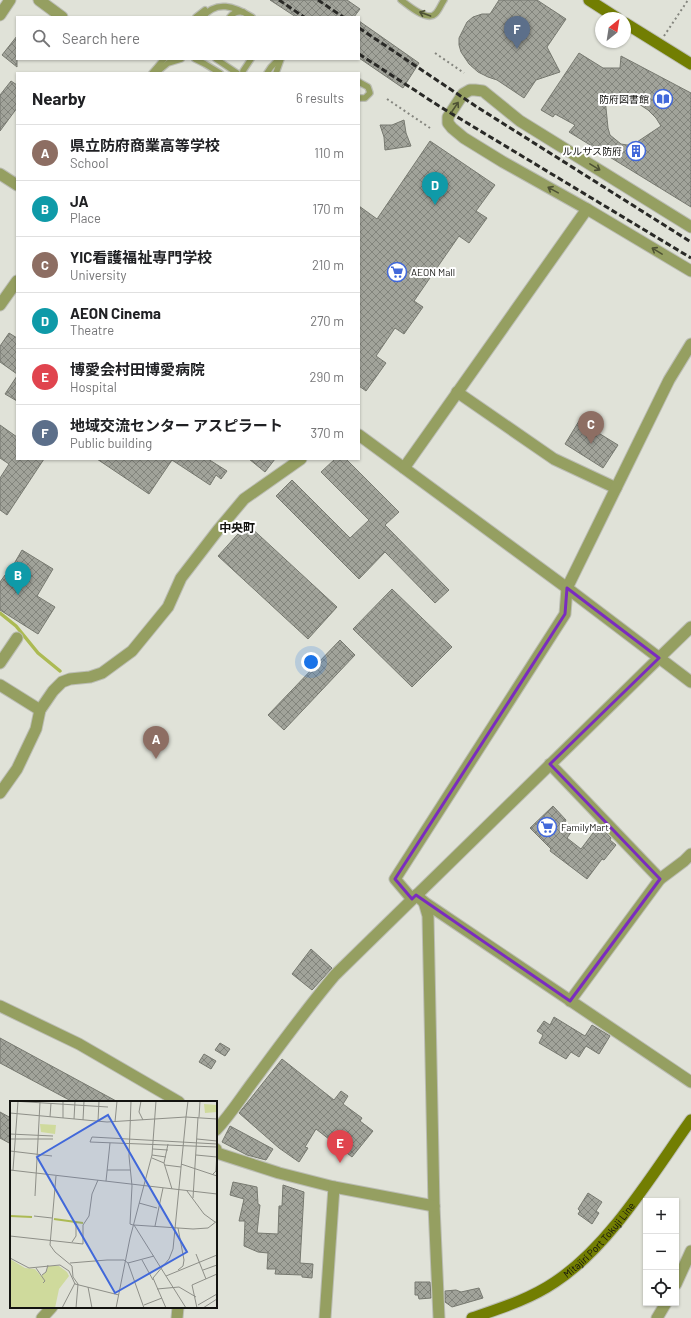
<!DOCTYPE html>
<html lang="en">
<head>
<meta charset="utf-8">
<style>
	:root { --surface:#fff; --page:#f2f2f2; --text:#202124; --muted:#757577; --line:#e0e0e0; --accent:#ea580c }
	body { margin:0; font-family:Barlow,"Noto Sans JP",sans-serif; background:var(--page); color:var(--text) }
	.controls { position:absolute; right:12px; bottom:12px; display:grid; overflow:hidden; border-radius:0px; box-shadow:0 1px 3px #0004 }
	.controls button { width:36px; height:36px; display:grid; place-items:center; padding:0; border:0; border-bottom:1px solid var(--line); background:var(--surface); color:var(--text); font:20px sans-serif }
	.compass { position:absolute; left:595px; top:12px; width:36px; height:36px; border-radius:50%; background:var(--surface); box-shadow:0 1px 3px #0004; rotate:30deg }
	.you { position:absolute; left:311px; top:662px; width:14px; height:14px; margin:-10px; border:3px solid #fff; border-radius:50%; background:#1a73e8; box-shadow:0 0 0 6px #1a73e833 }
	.badge { display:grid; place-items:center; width:26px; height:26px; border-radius:50%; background:var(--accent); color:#fff; font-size:13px; font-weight:700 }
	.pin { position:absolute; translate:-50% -33px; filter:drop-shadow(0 1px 2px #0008) }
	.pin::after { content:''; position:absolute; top:21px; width:14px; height:12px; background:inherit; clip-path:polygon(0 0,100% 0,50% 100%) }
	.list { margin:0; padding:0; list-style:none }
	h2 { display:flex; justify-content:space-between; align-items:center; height:52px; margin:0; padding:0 16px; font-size:17px }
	h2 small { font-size:13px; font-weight:400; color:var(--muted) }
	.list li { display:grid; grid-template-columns:26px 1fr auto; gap:12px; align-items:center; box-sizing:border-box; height:56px; padding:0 16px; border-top:1px solid var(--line) }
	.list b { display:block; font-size:15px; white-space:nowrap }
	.list p { margin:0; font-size:13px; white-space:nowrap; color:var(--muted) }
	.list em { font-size:13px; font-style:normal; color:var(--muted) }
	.icon { flex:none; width:22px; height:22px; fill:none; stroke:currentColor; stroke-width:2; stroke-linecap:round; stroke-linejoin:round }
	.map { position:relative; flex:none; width:691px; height:1318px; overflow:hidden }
	.search { position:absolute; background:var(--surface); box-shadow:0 1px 3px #0004; left:16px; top:16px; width:344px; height:44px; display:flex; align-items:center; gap:10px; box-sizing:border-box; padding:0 14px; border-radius:0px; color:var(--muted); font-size:15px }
	.panel { position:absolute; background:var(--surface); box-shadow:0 1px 3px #0004; left:16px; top:72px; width:344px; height:388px; border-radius:0px }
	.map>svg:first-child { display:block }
</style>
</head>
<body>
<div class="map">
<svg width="691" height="1318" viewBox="0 0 691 1318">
	<defs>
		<pattern id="building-cross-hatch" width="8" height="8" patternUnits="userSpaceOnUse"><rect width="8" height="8" fill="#a1a39a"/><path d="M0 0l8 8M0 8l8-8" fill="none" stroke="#82847c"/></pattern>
	</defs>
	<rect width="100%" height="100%" fill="#e0e2d8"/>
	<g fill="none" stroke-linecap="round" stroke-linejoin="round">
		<!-- stream -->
		<path stroke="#acba53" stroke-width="3.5" d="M0,613l16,13 22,27 22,18"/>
	</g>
	<!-- building -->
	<g fill="url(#building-cross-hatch)" stroke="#777970" fill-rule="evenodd">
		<path d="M270,0h77l13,9 -6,8h-58z"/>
		<path d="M499,0h38l29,19 -19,28 13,25 -24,8 -12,18 -27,-18 -9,-3 -10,-5 -9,-8 -8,-12 -2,-7v-7l8,-16 6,-5 9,-3h8z"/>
		<path d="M359,21l60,42 -16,25 -44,-30z"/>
		<path d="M17,36v31l-15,-12z"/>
		<path d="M579,53l24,15h17l1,-12 70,37v114l-122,-75 6,-7 -20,-11 -2,3 -12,-7zM605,98h14l10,2 10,4 9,6 8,8 5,8 -27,18 -7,1 -6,-1 -11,-9 -2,-7z"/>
		<path d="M11,81l6,4v23l-17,23v-36z"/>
		<path d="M404,120l2,13 5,13 -26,4 -1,-13 -4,-12h12z"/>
		<path d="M430,141l65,44 -19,26 11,7 -18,25 -10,-7 -45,65 9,6 -19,27 -9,-6 -19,28 10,7 -20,28 -7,-5v-180l18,13z"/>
		<path d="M9,333l8,5v36l-17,-12v-16z"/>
		<path d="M17,376v25l-12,-7z"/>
		<path d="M579,421l39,24 -15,23 -38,-24z"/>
		<path d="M0,425l17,12v22h27l-37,56 -7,-5v-32l9,-14 -9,-6z"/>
		<path d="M97,459h111l19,12 -6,8 -5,-4 -6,10 -38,-25 -23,34z"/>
		<path d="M249,459h26l-10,13z"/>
		<path d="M335,459h11l53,53 -14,13 64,65 -14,13 -50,-51 -26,27 -83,-83 16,-16 58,58 19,-18 -48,-48z"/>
		<path d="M247,524l90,83 -29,32 -90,-83z"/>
		<path d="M22,550l31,19 -16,27 18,11 -17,27 -38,-24v-28l5,-7 2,1z"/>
		<path d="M392,589l60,58 -40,40 -59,-58z"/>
		<path d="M340,640l15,15 -71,75 -16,-15z"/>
		<path d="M553,806l13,14 -1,2 9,6 -7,10 14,11 18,-24 12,13 -1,2 6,5 -12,15 -2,-1 -15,20 -37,-28 1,-2 -21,-21z"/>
		<path d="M311,949l21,19 -20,22 -20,-16z"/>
		<path d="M554,1017l31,19 7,-11 18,11 -11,18 -13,-8 -7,11 -8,-5 -5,7 -27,-16 4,-8 -6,-4 7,-10 6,4z"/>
		<path d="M0,1038l118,64h-45l-73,-39z"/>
		<path d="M220,1043l10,6 -5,7 -10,-6z"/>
		<path d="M204,1054l12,7 -5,8 -12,-7z"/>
		<path d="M282,1059l52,41 7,-9 7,5 -5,8 19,14 -2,3 13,10 -21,26 -36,-28 -11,18 3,1 -9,14 -20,-14 -40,-35z"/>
		<path d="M0,1112l11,6v26l-11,-6z"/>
		<path d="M230,1126l43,23 -7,11 -19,-5 -25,-13z"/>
		<path d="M233,1182l24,5 1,17 2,1 -3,28 21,1 1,-28h3l1,-21 21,7 -4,71 13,1 -1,14 -10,-1v-2l-27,-1 1,-5h-9l1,-16 -10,-1 -14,-6 1,-25h-6l5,-22 -14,-4z"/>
		<path d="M588,1193l14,9 -6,9 3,2 -7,11 -14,-10 2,-3 -2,-2z"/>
		<path d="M415,1282h15l1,16 -12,1 -1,-4h-3z"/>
		<path d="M479,1288l4,10 -31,9 -7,-5v-11l11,-1 5,2z"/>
	</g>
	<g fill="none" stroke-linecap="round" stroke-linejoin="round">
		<!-- service casing -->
		<g stroke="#bbbdb4" stroke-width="8">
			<g id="service">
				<path d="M401,0c7,5 26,22 34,14 4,-3 6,-10 9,-14"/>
				<path d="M196,17l9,-7"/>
				<path d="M203,17c13,-17 31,-11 49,0"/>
				<path d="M230,17c3,-4 7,-6 13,-5"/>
				<path d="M195,59l10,5 15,9"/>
				<path d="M216,59l21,14"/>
				<path d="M152,73l12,-14"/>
				<path d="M156,73l12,-10 13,-4"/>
				<path d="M243,73v-2l8,-12"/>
				<path d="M267,73l4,-6 8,-8"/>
				<path d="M276,73l5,-14"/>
				<path d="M359,82l9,5 2,6 -5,5h-6"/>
			</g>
		</g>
		<!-- minor casing -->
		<g stroke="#bbbdb4" stroke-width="13">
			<g id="minor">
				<path d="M691,227l-171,-106 -37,-30 -8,-1h-5l-7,4 -15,23v6l4,5 12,10 39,24 84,47 104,62"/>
				<path d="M0,663l17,-25"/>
				<path d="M0,685l40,25"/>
				<path d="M550,764l110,115"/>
				<path d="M0,793l17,-24 19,-40 4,-19 13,-19 9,-9 8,-3 20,-2 12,-4 30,-22 36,-44 13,-29 37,-48 26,-31 57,-40"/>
				<path d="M412,899l-17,-20 170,-265 2,-26"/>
				<path d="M424,902l4,14 6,290 5,112"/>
				<path d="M570,1001l90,-122 24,-18 7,-7"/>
				<path d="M0,1006l79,38 100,58"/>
				<path d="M216,1130c15,-16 26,-34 39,-51 26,-35 52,-71 80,-104l324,-317"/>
				<path d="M216,1149l1,4 62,20 55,14 100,19"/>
				<path d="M676,1284l15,-33"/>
				<path d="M42,1318l10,-11"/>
				<path d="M177,1318l1,-11"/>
				<path d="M657,1318l9,-15"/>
			</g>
		</g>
		<!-- tertiary casing -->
		<g stroke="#bbbdb4" stroke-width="13">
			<g id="tertiary">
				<path d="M39,0l23,17"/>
				<path d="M0,15l10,-15"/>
				<path d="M0,174l17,11"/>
				<path d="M0,305l17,-24"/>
				<path d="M457,392l97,67 62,29"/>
				<path d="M359,435l208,153 124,94"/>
				<path d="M404,468l183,-259"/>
				<path d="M567,588l102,-208 22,-36"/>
				<path d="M659,658l32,-31"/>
				<path d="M416,895l8,7 267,180"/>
				<path d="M325,1318l9,-131"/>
			</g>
		</g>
		<!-- secondary casing -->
		<g stroke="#bbbdb4" stroke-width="13">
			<g id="secondary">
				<path d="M589,0l28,18"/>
				<path d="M625,23l66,41"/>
				<path id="s1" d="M472,1318c29,-10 58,-19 83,-36 55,-36 98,-109 136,-162"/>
			</g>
		</g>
		<!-- path -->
		<g stroke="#84857e" stroke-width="2" stroke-dasharray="2 3" stroke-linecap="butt">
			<path d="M664,36l24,-36"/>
			<path d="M435,53l29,20"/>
			<path d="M387,99l43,29"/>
		</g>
		<!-- service -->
		<use href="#service" stroke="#959f61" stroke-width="5.5"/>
		<!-- minor -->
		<use href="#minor" stroke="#959f61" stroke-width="11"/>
		<!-- tertiary -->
		<use href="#tertiary" stroke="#959f61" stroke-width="11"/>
		<!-- secondary -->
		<use href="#secondary" stroke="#727e02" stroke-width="11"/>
		<!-- rail -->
		<g stroke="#292926" stroke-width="3" stroke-dasharray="6 3" stroke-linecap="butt">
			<path d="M279,0l25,17"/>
			<path d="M318,0l25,17"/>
			<path d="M359,28l118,79 214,135"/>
			<path d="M359,54l80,52 252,152"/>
		</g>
	</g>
	<!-- one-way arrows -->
	<defs><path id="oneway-shaft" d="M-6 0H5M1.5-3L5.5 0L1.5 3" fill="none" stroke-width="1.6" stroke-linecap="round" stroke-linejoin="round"/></defs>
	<g stroke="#4e5234">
		<use href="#oneway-shaft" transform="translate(425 14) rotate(-160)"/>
		<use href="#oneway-shaft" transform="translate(455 107) rotate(-56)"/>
		<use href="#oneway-shaft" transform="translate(595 167) rotate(31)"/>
		<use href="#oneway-shaft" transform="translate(553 190) rotate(-151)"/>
		<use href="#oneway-shaft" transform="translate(657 251) rotate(-149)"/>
	</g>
	<!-- marked area -->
	<path fill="none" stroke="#7b2cbf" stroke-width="3" stroke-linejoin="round" d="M567,588l92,70 -109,106 110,115 -90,122 -154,-106 -4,4 -17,-20 170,-265z"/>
	<!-- icons -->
	<defs>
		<g id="library-ring" transform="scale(1)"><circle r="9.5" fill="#fff" stroke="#4168da" stroke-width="1.5"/><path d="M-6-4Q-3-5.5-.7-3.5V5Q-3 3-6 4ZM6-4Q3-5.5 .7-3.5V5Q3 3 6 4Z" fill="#4168da"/></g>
		<g id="building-ring" transform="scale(1)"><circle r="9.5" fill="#fff" stroke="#4168da" stroke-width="1.5"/><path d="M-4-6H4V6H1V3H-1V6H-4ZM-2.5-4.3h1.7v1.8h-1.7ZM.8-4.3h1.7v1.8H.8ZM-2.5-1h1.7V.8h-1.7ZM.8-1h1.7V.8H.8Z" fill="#4168da"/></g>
		<g id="supermarket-ring" transform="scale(1)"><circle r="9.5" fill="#fff" stroke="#4168da" stroke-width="1.5"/><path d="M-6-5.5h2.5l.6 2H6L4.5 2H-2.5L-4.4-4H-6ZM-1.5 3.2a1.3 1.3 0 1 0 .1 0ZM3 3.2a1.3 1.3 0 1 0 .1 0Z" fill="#4168da"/></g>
	</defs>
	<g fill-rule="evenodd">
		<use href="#library-ring" x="663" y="99"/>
		<use href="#building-ring" x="636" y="151"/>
		<use href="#supermarket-ring" x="397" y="272"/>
		<use href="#supermarket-ring" x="547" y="827"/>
	</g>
	<g text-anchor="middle" stroke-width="4" stroke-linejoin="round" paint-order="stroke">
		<!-- poi labels -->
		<g font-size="10" fill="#131310" stroke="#fff" text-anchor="end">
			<text x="649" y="103">防府図書館</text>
			<text x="622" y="155">ルルサス防府</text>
			<text x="411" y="276" text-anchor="start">AEON Mall</text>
			<text x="561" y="831" text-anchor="start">FamilyMart</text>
		</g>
		<!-- street labels -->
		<g font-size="10" fill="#131310" stroke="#fff">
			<text dy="4" stroke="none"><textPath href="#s1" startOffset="152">Mitajiri Port Tokuji Line</textPath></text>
		</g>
		<!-- quarter labels -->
		<g font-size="12" font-weight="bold" fill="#131310" stroke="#fff">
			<text x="237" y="532">中央町</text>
		</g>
	</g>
	<!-- overview -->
	<g transform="translate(10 1101)">
		<rect width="207" height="207" fill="#e0e2d8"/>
		<path d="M194,3l13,1v7l-12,1z" fill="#cfda9c"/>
		<path d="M30,23l16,1 -1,9 -14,-2zM0,158l15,9 10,1 6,7 5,-4 2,-6h11l8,6 2,4 -10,13 -4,19h-45z" fill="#cfda9c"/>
		<path fill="none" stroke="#acba53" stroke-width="2" d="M0,115l22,1M44,118l29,4"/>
		<path fill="none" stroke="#8e8f88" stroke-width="1" d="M2,0l96,6M121,0l-2,55 3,30 -2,38 3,1M131,0l-2,11 4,8M178,0l-2,16 31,2M0,12l97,9 79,-5 -13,132 -4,10 -16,19 13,30M40,16l1,-14M189,16l1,-16M53,17v-17M64,18l1,-18M73,19l1,-19M88,20l1,-20M105,21l2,-21M0,33l43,2M0,38h43M187,38l20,2M207,43l-125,-7 -2,5 127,5M143,48l15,1M0,50l42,5M142,54l14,2M186,54l21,2M142,57l12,5 8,26M154,62l4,-19M171,63l36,12M155,64l16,2M0,69l207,24M3,69l5,-69M97,69h23M203,73l3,-3 1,-21M46,75l-6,69 5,7 17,14 1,11 5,7 -2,24M96,80l4,-38M177,90l17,23 11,8M25,95l5,-94M183,97l5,-81M129,102l18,5M24,115l18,2M124,124l52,83M124,124l59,4 15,-1 9,-7M145,125l8,-38M0,135l73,8v-19l6,-9 3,-22 6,-14M62,141l4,-6v-14M186,153l10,25M0,157l19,10 31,-3 9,6 6,13 44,11M132,159l11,20M60,162l37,-3h17l4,3 26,-7M118,162l16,45M26,167l9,13 -2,2M168,169l5,-4 1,-6 -6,-32M193,169l14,-5M32,174l4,-3 2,-7M156,175l51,-21M78,186l4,21M147,188l22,-2 17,10M134,204l18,-7M188,204l19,-11M52,207l13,-25M106,207l14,-70 22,-83 4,-54M187,207l-5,-23 25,-11M193,207l14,-9"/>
		<path fill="#4168da" fill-opacity="0.15" stroke="#4168da" stroke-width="2" d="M98,14l79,137 -72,41 -78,-136z"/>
		<rect width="207" height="207" fill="none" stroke="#131310" stroke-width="2"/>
	</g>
</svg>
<div class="controls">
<button>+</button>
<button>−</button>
<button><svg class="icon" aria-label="locate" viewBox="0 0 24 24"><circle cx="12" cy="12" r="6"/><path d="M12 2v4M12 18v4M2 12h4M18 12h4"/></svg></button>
</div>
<svg class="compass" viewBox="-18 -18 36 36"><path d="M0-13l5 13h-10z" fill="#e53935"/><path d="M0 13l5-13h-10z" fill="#757577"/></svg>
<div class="you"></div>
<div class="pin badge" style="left:156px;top:759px;background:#8d6e63">A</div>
<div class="pin badge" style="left:18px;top:595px;background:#0f9aa8">B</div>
<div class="pin badge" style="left:591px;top:444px;background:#8d6e63">C</div>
<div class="pin badge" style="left:435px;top:205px;background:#0f9aa8">D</div>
<div class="pin badge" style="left:340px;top:1163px;background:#e0444e">E</div>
<div class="pin badge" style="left:517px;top:49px;background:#5c6f8a">F</div>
<div class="search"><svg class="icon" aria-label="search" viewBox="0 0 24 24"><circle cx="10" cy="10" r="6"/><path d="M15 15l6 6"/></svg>Search here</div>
<section class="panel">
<h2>Nearby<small>6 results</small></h2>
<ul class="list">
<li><span class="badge" style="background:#8d6e63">A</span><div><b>県立防府商業高等学校</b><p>School</p></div><em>110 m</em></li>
<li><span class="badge" style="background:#0f9aa8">B</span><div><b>JA</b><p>Place</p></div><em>170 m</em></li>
<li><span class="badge" style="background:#8d6e63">C</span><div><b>YIC看護福祉専門学校</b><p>University</p></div><em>210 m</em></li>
<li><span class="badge" style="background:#0f9aa8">D</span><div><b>AEON Cinema</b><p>Theatre</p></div><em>270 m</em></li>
<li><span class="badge" style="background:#e0444e">E</span><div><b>博愛会村田博愛病院</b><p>Hospital</p></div><em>290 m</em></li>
<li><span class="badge" style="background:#5c6f8a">F</span><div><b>地域交流センター アスピラート</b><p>Public building</p></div><em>370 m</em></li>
</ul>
</section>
</div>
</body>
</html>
